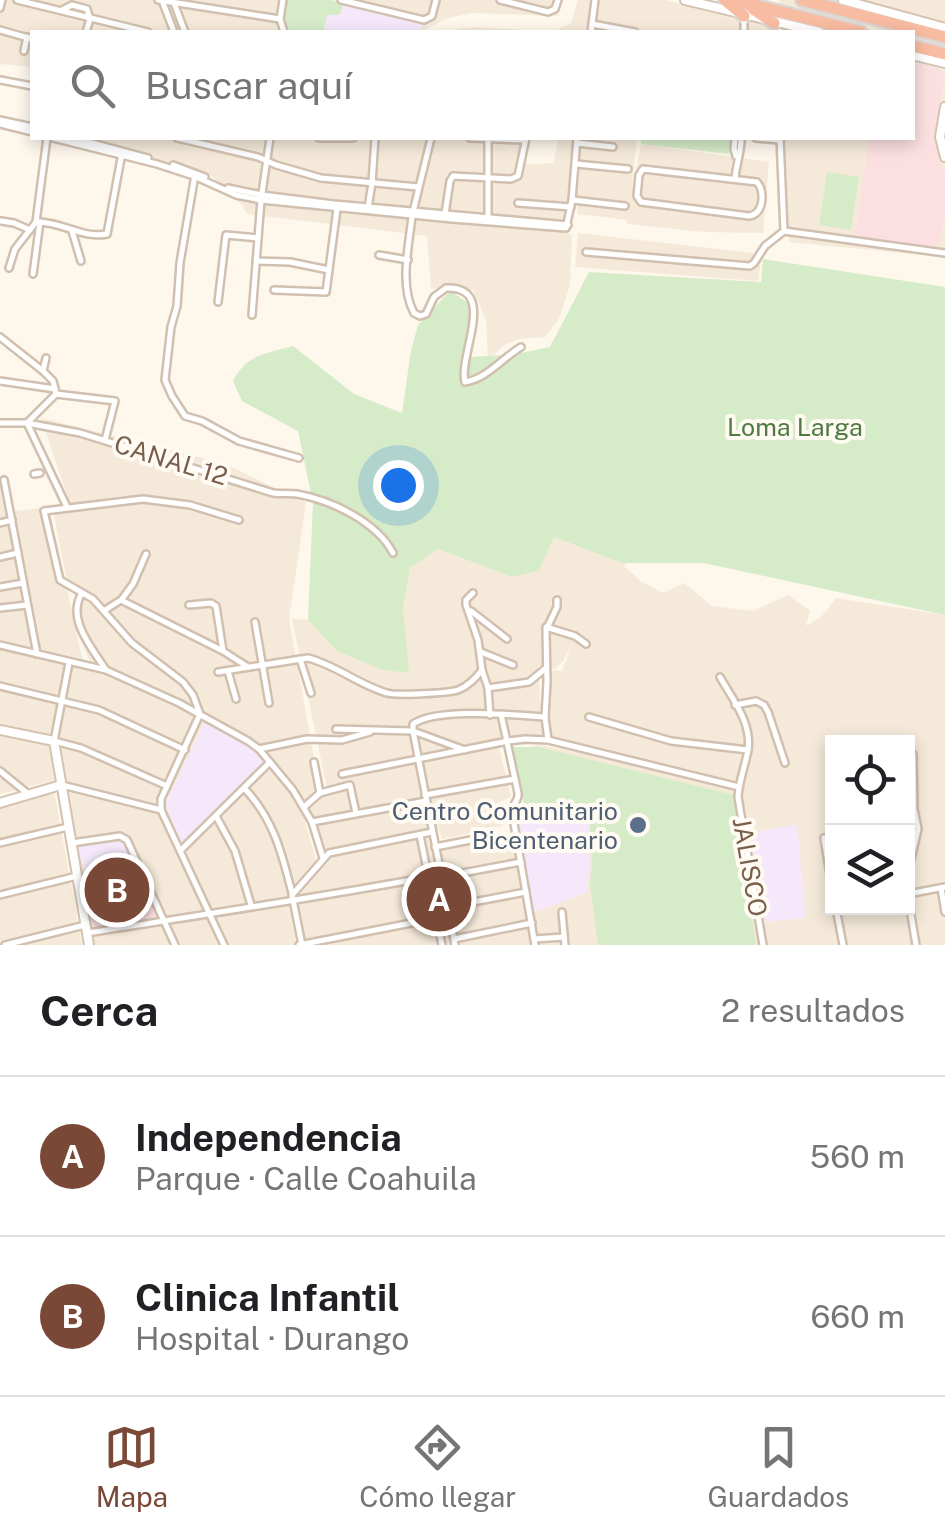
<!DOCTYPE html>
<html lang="es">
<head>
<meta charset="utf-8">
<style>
	:root { --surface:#fff; --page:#f2f2f2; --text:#202124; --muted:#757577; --line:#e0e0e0; --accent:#7a4837 }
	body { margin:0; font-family:"Public Sans",sans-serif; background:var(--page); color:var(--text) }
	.controls { position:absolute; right:30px; bottom:30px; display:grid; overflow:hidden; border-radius:0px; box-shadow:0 5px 15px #0003 }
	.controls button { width:90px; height:90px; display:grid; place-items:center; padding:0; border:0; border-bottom:2px solid var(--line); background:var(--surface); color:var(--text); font:50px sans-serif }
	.you { position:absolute; left:398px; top:485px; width:35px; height:35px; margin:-25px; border:8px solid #fff; border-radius:50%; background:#1a73e8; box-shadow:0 0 0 15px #1a73e833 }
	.badge { display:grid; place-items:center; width:65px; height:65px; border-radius:50%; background:var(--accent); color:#fff; font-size:32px; font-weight:700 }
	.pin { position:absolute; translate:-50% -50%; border:5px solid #fff; box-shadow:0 2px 10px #0006 }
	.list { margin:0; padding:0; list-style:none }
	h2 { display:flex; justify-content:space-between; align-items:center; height:130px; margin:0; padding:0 40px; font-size:42px }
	h2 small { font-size:32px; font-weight:400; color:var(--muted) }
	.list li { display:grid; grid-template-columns:65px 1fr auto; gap:30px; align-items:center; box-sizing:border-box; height:160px; padding:0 40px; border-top:2px solid var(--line) }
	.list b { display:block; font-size:38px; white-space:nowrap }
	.list p { margin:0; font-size:32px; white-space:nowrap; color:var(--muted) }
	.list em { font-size:32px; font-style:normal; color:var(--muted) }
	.icon { flex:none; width:55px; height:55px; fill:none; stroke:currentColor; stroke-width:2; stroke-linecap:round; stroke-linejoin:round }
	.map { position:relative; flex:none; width:945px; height:945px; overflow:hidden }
	.search { position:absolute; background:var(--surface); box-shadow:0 5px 15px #0003; left:30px; right:30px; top:30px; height:110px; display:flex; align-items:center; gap:25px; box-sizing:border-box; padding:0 35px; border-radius:0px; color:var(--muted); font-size:38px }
	.sheet { height:450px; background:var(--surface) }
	nav { display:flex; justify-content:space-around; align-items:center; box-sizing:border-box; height:140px; border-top:2px solid var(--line); background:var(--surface); font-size:28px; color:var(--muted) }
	nav a { display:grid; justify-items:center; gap:5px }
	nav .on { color:var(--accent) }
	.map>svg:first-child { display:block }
</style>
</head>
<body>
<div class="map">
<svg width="945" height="945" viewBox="0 0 945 945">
	<rect width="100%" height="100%" fill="#fdf7ec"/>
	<!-- residential -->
	<g fill="#f5eada" fill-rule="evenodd">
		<path d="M0,0h562l-4,16 -87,-3 -26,6 -24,13h-389v35l-32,-3z"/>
		<path d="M578,0h87l105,26v6h-313l1,-3 18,-2 77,5 18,-9z"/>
		<path d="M779,0h166v257l-156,-15 -4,-104h127v-106h-131z"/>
		<path d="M79,138h451l-13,24 1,3 36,-2 4,-25h79l-6,56 10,-50 128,18 -6,71 -58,-1 -78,-8v-4l-50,-6 2,-45 -8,-1 -7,53 -47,-4 55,18 -2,50 -11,34 -14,18 -25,2 -16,6 -16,16 -2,-41 -13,-30 -42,-2 -4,-52 -180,-22 -4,-8 -32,-31z"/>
		<path d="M578,233l184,21 -4,27 -183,-14z"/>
		<path d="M41,418l185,46 80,39 -17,116 31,172 -14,11 -30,-29 12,14 14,24 14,49 -21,23 -6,26 7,36h-202l-31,-167 -63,16v-318l9,36 40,-5 33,151 8,4 -7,-17 -9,-33 10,-15 -18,-20 -14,-72 18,-1z"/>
		<path d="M554,537l73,26 -3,3 18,16 21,11 21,-10 28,23 41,5 35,-16 22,16 -4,15 16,-10 14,-18 109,17v330h-639l-8,-40 1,-10 35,-39 97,-18 2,10 81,-15v-23l11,-1 -14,-58 28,-6 90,16 -78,-24 -3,-23 2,-44 12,1 11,-30 -9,19 -9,9 -17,-3 4,68 -44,9 13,54 -12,5 4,24 -61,13 -4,-11 -114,23 -15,-43 18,-20 -35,-169 16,1 30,31 64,-6 1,-36 7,-41 28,-19 75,28 26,-6zM832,742h76v166h-76z"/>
		<path d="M54,790l28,155h-82v-142z"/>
	</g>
	<!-- education -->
	<g fill="#f4e8fa">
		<path d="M343,4l84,18 -9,10h-95l4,-17h13z"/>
		<path d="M205,721l50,30 10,10 -82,86 -18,-43z"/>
		<path d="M514,810h75l1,57 -3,25 -55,21z"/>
		<path d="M797,825l9,93 -41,4 -16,-89z"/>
		<path d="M121,838l3,3 12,25 -50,17 -7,-35 2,-4z"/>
	</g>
	<!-- medical -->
	<g fill="#fbdfe1">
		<path d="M913,62l25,6 7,10 -9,42 2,43 7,6v47l-7,31 -83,-8 14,-101h43z"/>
		<path d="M136,866l23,52 -65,10 -8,-45z"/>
	</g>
	<!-- green -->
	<g fill="#d6ecc9">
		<path d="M288,0h41l14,4 -3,11h-13l-4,17h-34l-4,-14z"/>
		<path d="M641,138h90l-2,16 -88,-10z"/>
		<path d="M827,172l32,5 -8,53 -32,-5z"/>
		<path d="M763,259l182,28v328l-241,-52h-82l-68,-26 -15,34 -27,6 -74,-28 -28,19 -7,41 6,64 -26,-3 -46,-19 -29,-31 5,-117 -15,-72 -56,-30 -9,-20c14,-27 32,-27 60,-35l61,48 48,19 9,-62 7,-26 32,-34 22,14 -4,52 43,-2 39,-8 39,-75 172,10z"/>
		<path d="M513,747h26l195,48 22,150h-158l-8,-61 2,-21 -3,-52 -64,-1z"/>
	</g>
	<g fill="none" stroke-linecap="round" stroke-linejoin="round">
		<!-- street casing -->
		<g stroke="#d1c0b0" stroke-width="10">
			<g id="street">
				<path d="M17,0l131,32"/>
				<path d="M158,0l122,19"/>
				<path d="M283,0l-3,19 4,13"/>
				<path d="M341,0l83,20 8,-4 4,-16"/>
				<path d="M500,0l48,12 7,-3 3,-9"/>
				<path d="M163,3l11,29"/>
				<path d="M174,3l11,29"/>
				<path d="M0,8l2,-8"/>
				<path d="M62,10l10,-5 15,4 3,10 -4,13"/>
				<path d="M592,24l43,8"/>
				<path d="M0,30l32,9"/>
				<path d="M591,32l4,-32"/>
				<path d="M744,32v-16"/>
				<path d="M24,51l3,-14"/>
				<path d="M0,80l32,6"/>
				<path d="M0,120l32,7"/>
				<path d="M0,124l32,8"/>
				<path d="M53,138l104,26 37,12 42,19 25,5 191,19 114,9 6,-28 5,-62"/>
				<path d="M73,138l75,20"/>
				<path d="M177,138l81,19 18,8 45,13 97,9"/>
				<path d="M319,138h34"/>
				<path d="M470,138l55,2"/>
				<path d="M735,138l-1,11 2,7"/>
				<path d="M756,138l24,2"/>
				<path d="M780,138l4,93"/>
				<path d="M577,143l36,4"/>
				<path d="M576,164l52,5"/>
				<path d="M173,165l32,12"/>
				<path d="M643,169l114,13c8,10 7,32 -8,34l-108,-14 -4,-6 2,-21z"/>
				<path d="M195,175l-15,88 -3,43 -6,21 -6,53 7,16 13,20 17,5 37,20 60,17"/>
				<path d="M735,178c1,-12 7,-30 6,-40"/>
				<path d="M228,188l34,7 72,9 234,21"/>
				<path d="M573,200l52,6"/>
				<path d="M518,203l53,4"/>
				<path d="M368,208l4,-25 3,-45"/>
				<path d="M413,212l18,-74"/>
				<path d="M445,214l5,-33 3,-5 58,3 7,-3 8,-38"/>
				<path d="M412,216c-3,30 -13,69 2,97l6,3 6,-2 8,-17 12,-9c53,-2 12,67 19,94 22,-3 37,-24 56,-35"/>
				<path d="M488,218v-80"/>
				<path d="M1,221l13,2 16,7"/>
				<path d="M36,222c25,-1 46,17 71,12l15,-81"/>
				<path d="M72,231l9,30"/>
				<path d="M784,231l161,22"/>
				<path d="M586,252l164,14 4,-3 11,-17 19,-15"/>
				<path d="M379,255l29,5"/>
				<path d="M256,261l34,1 39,8"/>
				<path d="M9,268l6,-19 21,-27 11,-84"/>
				<path d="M33,274l7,-52"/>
				<path d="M274,290l52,2 11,-83"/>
				<path d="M218,302l8,-67 32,3"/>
				<path d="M252,315l9,-115 9,-62"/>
				<path d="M0,337l43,34"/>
				<path d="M46,358l-3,13 10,10 2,8"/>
				<path d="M0,381l55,8"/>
				<path d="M55,389l1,5 -29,29 40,84"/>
				<path d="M56,394l59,7 -10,39"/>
				<path d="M0,423h27l53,10 193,60c8,1 16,0 24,1 34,6 80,28 96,59"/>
				<path d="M34,474l6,-1"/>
				<path d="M4,480l33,174"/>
				<path d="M0,523l12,-3"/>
				<path d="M0,557l18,-4"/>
				<path d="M0,587l23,-4"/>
				<path d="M82,593c-16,26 10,55 24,77"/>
				<path d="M473,593l-7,7v5l12,35 4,30 6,18 2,27"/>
				<path d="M122,599l11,-15 13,-30"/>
				<path d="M189,605l22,-2 5,3 7,45"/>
				<path d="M0,608l27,-3"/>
				<path d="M105,610l16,-10 102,51 25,16"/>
				<path d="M471,611l36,28"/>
				<path d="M255,622l14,81"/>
				<path d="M546,627l29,9 11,8"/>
				<path d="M0,645l106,25 73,33 69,38 11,8 34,41 19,32 11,36"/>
				<path d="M481,652l32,13"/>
				<path d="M300,659l11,34"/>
				<path d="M69,663l-15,78 27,7 86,38"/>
				<path d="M228,671l8,28"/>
				<path d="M218,672l90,-14c28,7 51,27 79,35 9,3 62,0 71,-3 10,-4 18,-12 24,-20"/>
				<path d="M720,677c13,23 32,46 28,73 -3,16 -9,31 -10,47l25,148"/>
				<path d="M0,686l99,24 86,40"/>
				<path d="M488,688l41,-6 17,-14"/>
				<path d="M735,705l21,-4 8,4 4,7 17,51"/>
				<path d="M501,714l17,79c1,8 -6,11 -6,19l23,133"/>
				<path d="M589,717l82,24 77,9"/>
				<path d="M336,729l77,2 52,19"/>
				<path d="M548,740l-3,-23 2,-35 -1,-52 11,-23v-7"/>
				<path d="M259,749l48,-10 35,1 28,-8"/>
				<path d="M314,762l6,31"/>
				<path d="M0,771l27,22"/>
				<path d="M342,774l166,-33 17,-2 23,1 191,47"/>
				<path d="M62,785l99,25"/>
				<path d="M244,788c29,30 38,65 48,105"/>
				<path d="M425,795l90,-16"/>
				<path d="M304,807l16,-14 30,-8 6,28"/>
				<path d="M161,810v-11l39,-85 -7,-19 -10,-13 -51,-39 -39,-44 -33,-19 -16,-69 99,-12 47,6 49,15"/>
				<path d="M161,810l63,135"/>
				<path d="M216,816l19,35 16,54"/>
				<path d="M429,816l23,-4"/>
				<path d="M312,822l114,-21"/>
				<path d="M420,835l22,110"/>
				<path d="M832,837l-8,1 8,49"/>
				<path d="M0,843l68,-16"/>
				<path d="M72,843l48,-7 7,4 48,105"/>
				<path d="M435,847l56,-11"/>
				<path d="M181,850l89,-88"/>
				<path d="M908,872l10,-43 -4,-20 -1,-55"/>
				<path d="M441,877l80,-15"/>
				<path d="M941,888l4,24"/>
				<path d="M908,894l37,-7"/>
				<path d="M0,895l77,-19"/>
				<path d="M908,897l8,48"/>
				<path d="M293,900l-1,-5 37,-42 103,-21"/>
				<path d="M293,900l9,45"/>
				<path d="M447,907l79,-15"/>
				<path d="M836,908l7,37"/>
				<path d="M562,912l3,33"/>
				<path d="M87,933c114,-18 228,-35 341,-56"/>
				<path d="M454,939l78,-16"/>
				<path d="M534,939l30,-2"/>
				<path d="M5,945l80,-20"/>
				<path d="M299,945l138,-27"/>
				<path d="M455,945l-42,-214v-7c24,-17 102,-9 132,-7"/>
			</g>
		</g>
		<!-- secondary casing -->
		<g stroke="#d6c2b0" stroke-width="12">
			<g id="secondary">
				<path d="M685,0l134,32"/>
				<path d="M843,0l102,28"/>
				<path d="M912,55l33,8"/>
				<path d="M945,107l-5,30 5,20"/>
				<path d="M0,730l54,11 35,204"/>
				<path d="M0,803l61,-18"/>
			</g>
		</g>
		<!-- highway casing -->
		<g stroke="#dcd5d1" stroke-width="16">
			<g id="highway">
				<path d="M725,0l19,16"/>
				<path d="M733,0l128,32"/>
				<path d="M802,0l143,37"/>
				<path d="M753,9l21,14"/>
				<path d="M912,46l33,8"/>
			</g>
		</g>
		<!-- street -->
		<use href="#street" stroke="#fff" stroke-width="5"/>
		<!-- secondary -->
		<use href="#secondary" stroke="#fff" stroke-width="8"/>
		<!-- highway -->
		<use href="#highway" stroke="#f8bca2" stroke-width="11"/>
	</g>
	<!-- markers -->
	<circle fill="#5c6f8a" stroke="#fffbf3" stroke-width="4" cx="638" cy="825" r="10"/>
	<g text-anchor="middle" stroke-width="8" stroke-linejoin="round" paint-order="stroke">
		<!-- park labels -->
		<g font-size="25" fill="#4f7a41" stroke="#fffbf3">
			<text x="795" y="436">Loma Larga</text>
		</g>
		<!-- street labels -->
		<g font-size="25" fill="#7a5f4d" stroke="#fffbf3">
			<text transform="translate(171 460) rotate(17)" y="9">CANAL 12</text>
			<text transform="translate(750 867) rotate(80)" y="9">JALISCO</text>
		</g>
		<!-- service labels -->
		<g font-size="25" fill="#4e5e75" stroke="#fffbf3" text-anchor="end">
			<text x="618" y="820">Centro Comunitario<tspan x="618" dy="29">Bicentenario</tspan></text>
		</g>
	</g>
</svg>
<div class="controls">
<button><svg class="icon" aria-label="locate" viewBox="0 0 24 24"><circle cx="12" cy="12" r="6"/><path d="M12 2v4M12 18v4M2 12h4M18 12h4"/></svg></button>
<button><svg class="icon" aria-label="layers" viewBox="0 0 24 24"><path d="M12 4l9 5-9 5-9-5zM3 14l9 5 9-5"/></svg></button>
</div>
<div class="you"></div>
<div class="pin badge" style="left:439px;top:899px">A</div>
<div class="pin badge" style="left:117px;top:890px">B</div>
<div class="search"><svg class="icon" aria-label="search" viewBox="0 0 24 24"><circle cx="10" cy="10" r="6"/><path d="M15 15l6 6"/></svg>Buscar aquí</div>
</div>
<section class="sheet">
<h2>Cerca<small>2 resultados</small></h2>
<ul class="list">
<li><span class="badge">A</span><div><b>Independencia</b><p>Parque · Calle Coahuila</p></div><em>560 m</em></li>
<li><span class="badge">B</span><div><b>Clinica Infantil</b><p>Hospital · Durango</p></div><em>660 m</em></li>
</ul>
</section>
<nav>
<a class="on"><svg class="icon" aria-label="map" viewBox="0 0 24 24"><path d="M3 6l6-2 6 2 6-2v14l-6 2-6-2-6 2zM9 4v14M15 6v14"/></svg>Mapa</a>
<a><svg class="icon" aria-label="directions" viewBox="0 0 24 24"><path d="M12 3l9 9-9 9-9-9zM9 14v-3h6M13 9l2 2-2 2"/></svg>Cómo llegar</a>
<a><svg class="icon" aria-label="saved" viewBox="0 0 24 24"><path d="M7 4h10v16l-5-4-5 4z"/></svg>Guardados</a>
</nav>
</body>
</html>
